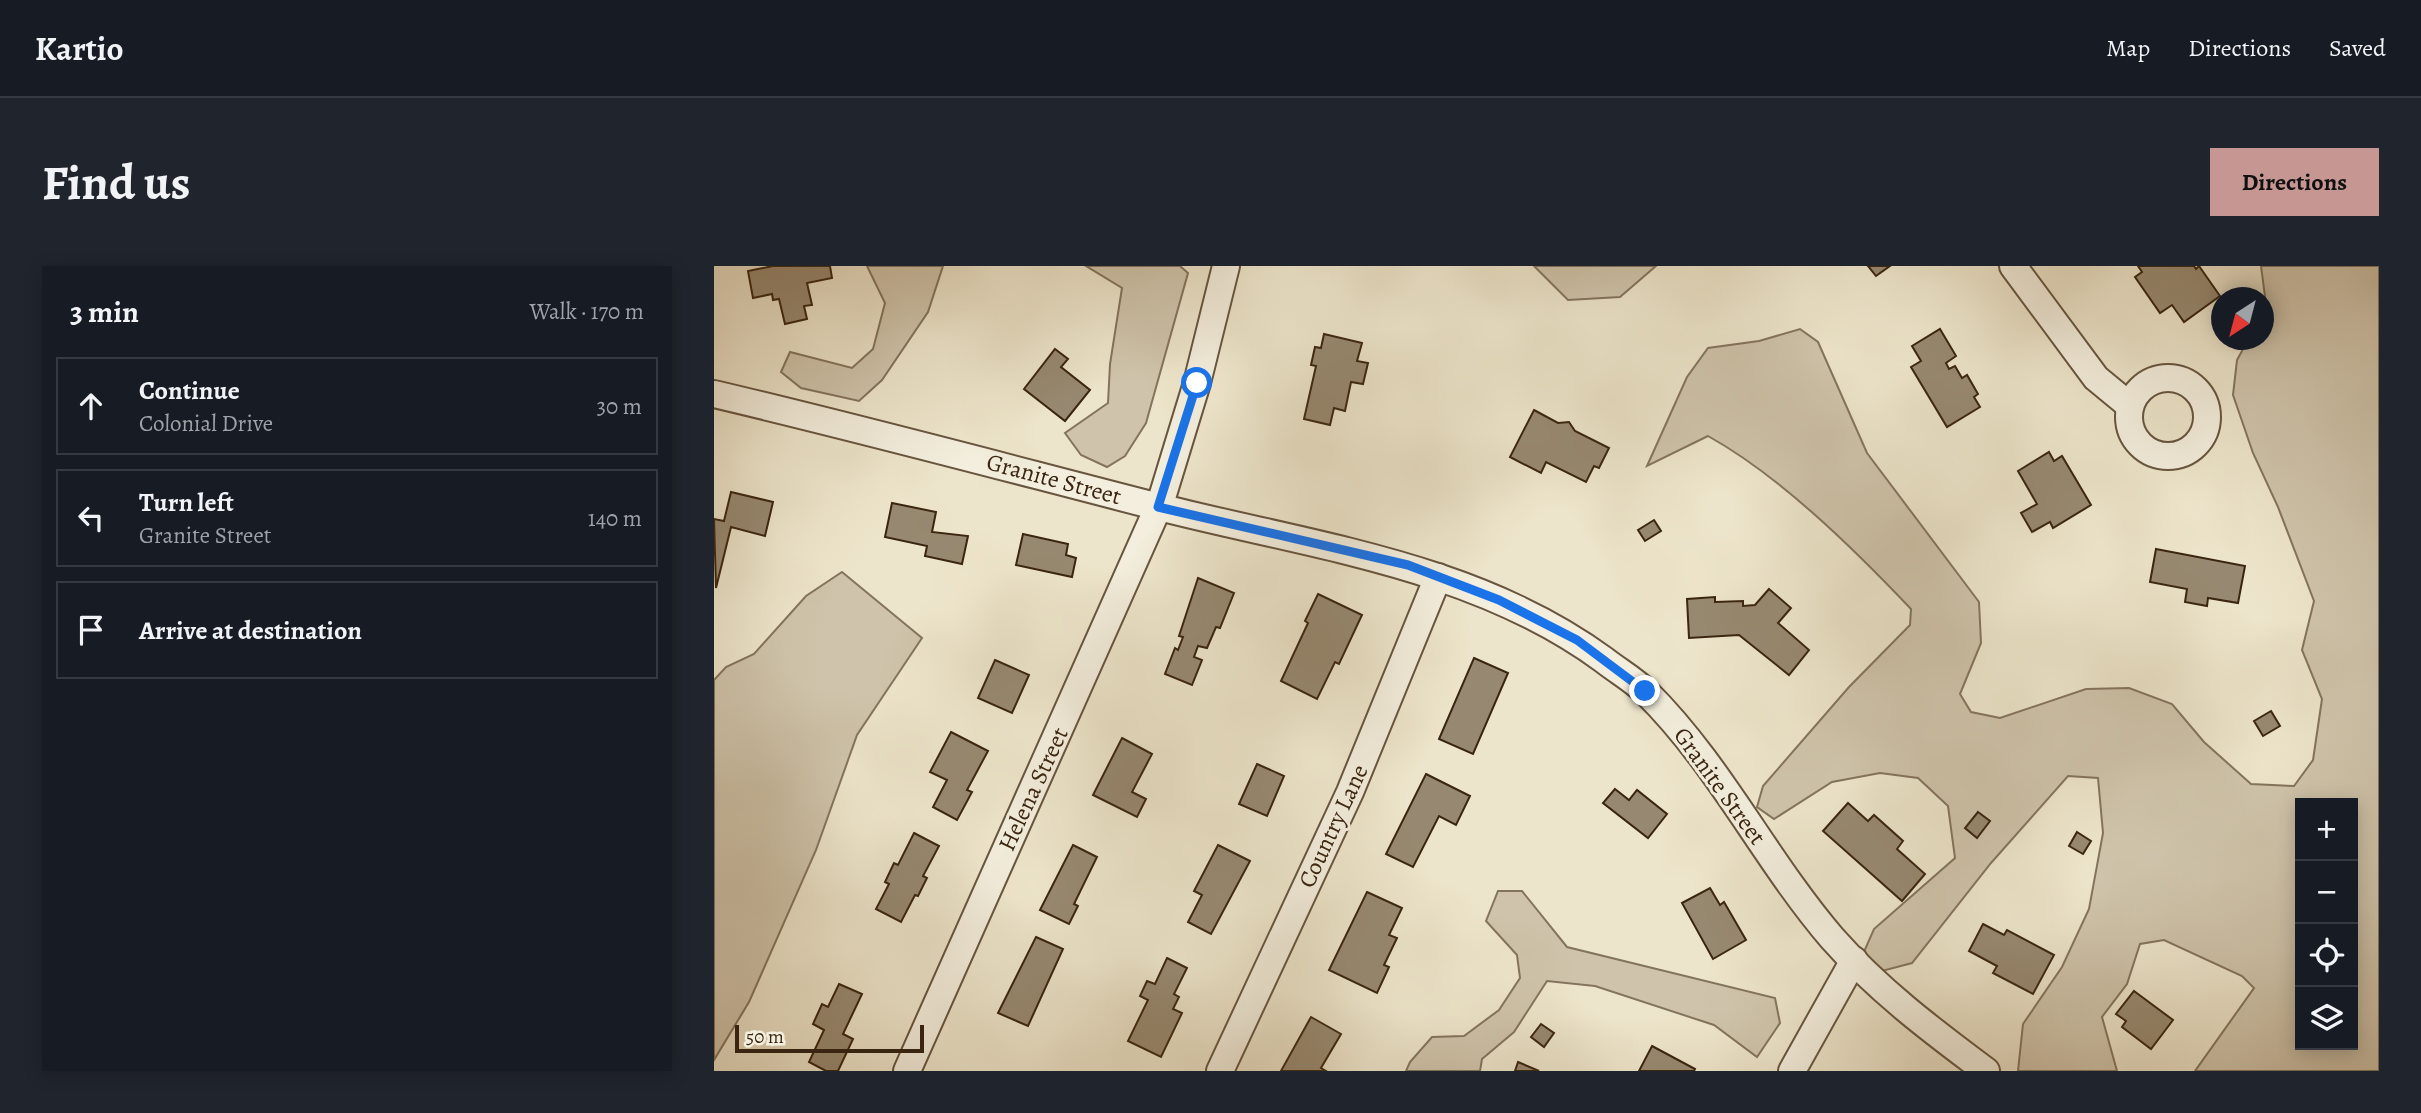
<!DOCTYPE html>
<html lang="en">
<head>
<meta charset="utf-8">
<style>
	:root { --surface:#171b24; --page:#20242c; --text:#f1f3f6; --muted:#9ea1a6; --line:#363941; --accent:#c59692 }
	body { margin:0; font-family:Alegreya,serif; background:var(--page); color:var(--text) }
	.controls { position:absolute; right:21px; bottom:21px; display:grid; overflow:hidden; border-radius:0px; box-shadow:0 4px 18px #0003 }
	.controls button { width:63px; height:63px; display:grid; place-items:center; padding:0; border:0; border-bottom:2px solid var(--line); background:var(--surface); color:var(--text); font:35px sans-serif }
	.compass { position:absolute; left:1497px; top:21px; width:63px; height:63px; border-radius:50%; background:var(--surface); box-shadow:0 4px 18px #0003; rotate:216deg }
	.scale { position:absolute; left:21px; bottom:18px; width:189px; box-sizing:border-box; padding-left:7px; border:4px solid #3a2510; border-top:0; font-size:19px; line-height:24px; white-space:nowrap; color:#3a2510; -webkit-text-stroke:5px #f3eedd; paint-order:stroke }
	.stop { position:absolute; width:21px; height:21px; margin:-16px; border:5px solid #1a73e8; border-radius:50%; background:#fff }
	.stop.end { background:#1a73e8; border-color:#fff; box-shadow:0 2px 7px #0008 }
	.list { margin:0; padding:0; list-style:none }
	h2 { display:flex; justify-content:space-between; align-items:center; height:91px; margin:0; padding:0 28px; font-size:30px }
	h2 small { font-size:23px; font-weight:400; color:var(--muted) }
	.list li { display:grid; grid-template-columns:46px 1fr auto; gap:21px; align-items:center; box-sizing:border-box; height:98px; margin:0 14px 14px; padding:0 14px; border:2px solid var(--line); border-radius:0px }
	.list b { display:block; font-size:26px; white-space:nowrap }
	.list p { margin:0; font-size:23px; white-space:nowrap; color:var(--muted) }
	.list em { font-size:23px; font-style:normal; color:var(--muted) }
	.icon { flex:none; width:38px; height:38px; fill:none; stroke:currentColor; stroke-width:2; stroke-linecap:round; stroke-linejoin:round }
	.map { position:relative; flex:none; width:1665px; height:805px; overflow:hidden; border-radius:0px }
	header { display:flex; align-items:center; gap:42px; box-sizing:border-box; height:98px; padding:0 35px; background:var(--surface); border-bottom:2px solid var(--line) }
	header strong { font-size:33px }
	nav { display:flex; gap:38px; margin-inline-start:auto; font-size:24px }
	.intro { display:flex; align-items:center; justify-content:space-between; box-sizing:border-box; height:168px; padding:0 42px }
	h1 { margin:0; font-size:49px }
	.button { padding:18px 32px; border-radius:0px; background:var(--accent); color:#111; font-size:24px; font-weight:700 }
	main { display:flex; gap:42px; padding:0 42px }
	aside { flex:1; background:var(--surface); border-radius:0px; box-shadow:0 4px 18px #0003 }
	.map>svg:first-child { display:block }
</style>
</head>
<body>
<header>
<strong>Kartio</strong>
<nav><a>Map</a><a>Directions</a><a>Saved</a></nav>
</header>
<div class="intro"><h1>Find us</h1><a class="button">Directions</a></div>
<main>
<aside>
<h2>3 min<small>Walk · 170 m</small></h2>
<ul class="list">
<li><svg class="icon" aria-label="ahead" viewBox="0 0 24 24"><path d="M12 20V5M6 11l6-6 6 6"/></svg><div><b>Continue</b><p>Colonial Drive</p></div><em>30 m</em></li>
<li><svg class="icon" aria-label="left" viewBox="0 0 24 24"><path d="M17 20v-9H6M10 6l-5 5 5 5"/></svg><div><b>Turn left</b><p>Granite Street</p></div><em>140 m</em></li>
<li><svg class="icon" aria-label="arrive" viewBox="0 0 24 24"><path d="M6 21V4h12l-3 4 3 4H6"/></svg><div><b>Arrive at destination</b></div></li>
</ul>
</aside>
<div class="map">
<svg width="1665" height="805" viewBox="0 0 1665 805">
	<rect width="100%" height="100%" fill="#ede5cb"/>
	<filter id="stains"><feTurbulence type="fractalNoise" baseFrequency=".00286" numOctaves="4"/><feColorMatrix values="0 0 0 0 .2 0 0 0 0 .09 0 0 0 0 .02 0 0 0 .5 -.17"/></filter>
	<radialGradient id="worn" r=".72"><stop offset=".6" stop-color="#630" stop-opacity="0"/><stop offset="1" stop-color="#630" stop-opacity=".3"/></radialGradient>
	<!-- green -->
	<g fill="#cfc4ab" stroke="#84745e" stroke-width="2" fill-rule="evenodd">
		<path d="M153,0h76l-15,46 -46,68 -23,21 -58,-13 -20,-16 9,-20 62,16 21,-19 12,-46z"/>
		<path d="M372,0h94l8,7 -42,150 -21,33 -18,11 -26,-12 -16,-22 43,-30 2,-39 12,-76z"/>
		<path d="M820,0h122l-36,31 -52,3z"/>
		<path d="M1547,0h118v805h-184l59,-83 -12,-12 -78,-36 -24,4 -13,40 -25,33 15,54h-99l5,-47 39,-57 27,-58 14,-76 -5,-55 -30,-2 -77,87 -79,100 -30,8 -19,-17 11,-25 81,-71 -7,-52 -30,-28 -38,-5 -48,9 -58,37 -17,-12 6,-21 86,-99 61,-62 1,-16c-57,-60 -131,-133 -203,-173l-61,30 40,-89 21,-29 51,-7 41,-12 18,13 49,111 112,149 2,41 -21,51 11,18 29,6 86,-29 43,-1 43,16 32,38 47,42 43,2 19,-26 9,-61 -20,-49 12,-49 -36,-94 -25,-54 -20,-58 4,-35 11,-20h15l3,-36zM1586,537h53v242h-53z"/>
		<path d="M128,306l80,66 -65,97 -41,115 -67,152 -35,58v-380l12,-13 28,-13 52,-58z"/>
		<path d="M784,625h24l45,56 208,51 5,25 -23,34 -43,-32 -119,-39 -48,-5 -33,51 -32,27 -2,12h-74l4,-9 22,-25 32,-1 35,-26 21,-32 -3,-23 -31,-34z"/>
	</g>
	<!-- building -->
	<g fill="#978971" stroke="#3a2510" stroke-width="2">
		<path d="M59,0h57l2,12 -25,5 5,22 -8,1 3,13 -22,5 -6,-25 -6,1 -1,-6 -19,4 -5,-27z"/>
		<path d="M1154,0h22l-14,10z"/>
		<path d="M1424,0h56l2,3 3,-3 21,30 -36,26 -12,-17 -12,8 -25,-36 7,-5z"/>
		<path d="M1226,63l16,27 -10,7 3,6 6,-3 7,12 5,-3 11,19 -4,3 6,10 -33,20 -36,-60 10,-6 -9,-15z"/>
		<path d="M610,68l38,9 -5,18 11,2 -5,21 -12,-2 -6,29 -11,-3 -4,17 -26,-6 12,-53 -5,-1 4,-18 6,1z"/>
		<path d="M341,83l13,10 -7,8 29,23 -25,31 -41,-32z"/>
		<path d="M820,144l24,13 11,-1 6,9 34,17 -10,20 -5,-2 -8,16 -40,-20 -5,11 -31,-16z"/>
		<path d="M1335,186l5,9 8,-5 29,49 -38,23 -3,-6 -18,10 -11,-19 16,-9 -19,-33z"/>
		<path d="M17,226l42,10 -8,34 -34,-9 -15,61 -2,-69 10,2z"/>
		<path d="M178,237l44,9 -4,20 36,4 -6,28 -37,-8 2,-10 -42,-9z"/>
		<path d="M940,254l7,11 -16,10 -7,-11z"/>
		<path d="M309,268l45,10 -2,11 10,3 -4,19 -56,-12z"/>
		<path d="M1442,283l89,17 -7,37 -30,-5 -1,8 -22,-4 2,-13 -37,-7z"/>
		<path d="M484,312l36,15 -14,35 -4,-1 -9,21 -9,-2 -4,11 8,3 -10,25 -27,-11 10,-26 3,2 5,-13 -4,-1z"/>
		<path d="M1055,323l22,19 -13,15 31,27 -20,25 -50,-40 -50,3 -2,-39 28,-2v5l28,-1v5l12,-1z"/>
		<path d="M604,328l44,21 -23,49 -4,-2 -18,37 -36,-18 27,-58 -3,-2z"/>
		<path d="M760,392l34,15 -35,81 -34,-15z"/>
		<path d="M281,394l34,15 -17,38 -34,-15z"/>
		<path d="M1557,445l9,15 -17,10 -9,-15z"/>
		<path d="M237,466l37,19 -21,39 5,2 -15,28 -24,-13 14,-27 -17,-8z"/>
		<path d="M408,472l30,16 -20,38 14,7 -9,18 -44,-22z"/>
		<path d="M543,498l27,12 -17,40 -28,-12z"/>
		<path d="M712,508l44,22 -14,29 -17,-9 -26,51 -27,-13z"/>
		<path d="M901,523l14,11 8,-10 30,24 -19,24 -45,-35z"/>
		<path d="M1134,537l20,18 6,-6 29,26 -6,8 28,25 -23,27 -79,-70z"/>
		<path d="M1264,546l12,9 -13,17 -12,-10z"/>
		<path d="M1363,566l14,9 -8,13 -14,-8z"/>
		<path d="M200,567l25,13 -16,30 4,2 -9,18 -3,-1 -14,27 -25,-13 13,-25 -4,-2 9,-19 4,2z"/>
		<path d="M359,579l24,12 -23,47 4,2 -9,18 -29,-14z"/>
		<path d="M504,579l32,16 -39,73 -23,-12 14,-27 -8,-4z"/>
		<path d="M996,622l10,17 4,-3 22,38 -33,19 -31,-56z"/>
		<path d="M653,626l35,16 -13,27 8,3 -13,27 5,2 -12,26 -48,-23z"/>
		<path d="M1269,658l21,11 3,-5 47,25 -21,39 -40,-21 4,-7 -28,-15z"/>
		<path d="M322,671l27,12 -35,77 -30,-13z"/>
		<path d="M453,692l20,10 -13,26 5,3 -6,12 9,4 -21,44 -33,-16 20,-41 -8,-4 7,-15 8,3z"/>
		<path d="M125,718l23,10 -19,40 10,5 -15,32h-12l-17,-9 15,-32 -11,-6 9,-20 6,3z"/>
		<path d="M1420,725l39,29 -22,29 -29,-22 4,-6 -10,-7z"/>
		<path d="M597,751l30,17 -20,34 5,3h-45z"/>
		<path d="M827,758l13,9 -10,14 -13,-10z"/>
		<path d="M938,780l43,23 -1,2h-55z"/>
		<path d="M804,796l21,9h-24z"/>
	</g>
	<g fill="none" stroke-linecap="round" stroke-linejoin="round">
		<!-- street casing -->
		<g stroke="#67553f" stroke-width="30">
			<g id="street">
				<path d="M1299,0l83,112 34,28"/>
				<circle cx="1454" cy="151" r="39"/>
				<path d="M0,128c149,35 297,75 445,113 152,39 316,58 445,153 14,11 30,20 42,32 74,73 119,168 186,246 46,52 99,92 154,133"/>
				<path d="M193,805l254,-570 36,-118 29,-117"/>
				<path d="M506,805l130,-279 88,-215"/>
				<path d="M1078,805l62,-111"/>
			</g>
		</g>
		<!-- street -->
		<use href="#street" stroke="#f3eedd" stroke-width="26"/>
	</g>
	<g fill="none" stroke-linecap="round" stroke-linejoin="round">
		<!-- route -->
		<path stroke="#1a73e8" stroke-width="9" d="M483,117l-39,124 250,58 91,35 78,40 68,51"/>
	</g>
	<g text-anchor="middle" stroke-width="6" stroke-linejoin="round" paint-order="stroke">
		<!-- street labels -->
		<g font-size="24" fill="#3a2510" stroke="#f3eedd">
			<text transform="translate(340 213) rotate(15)" y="8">Granite Street</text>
			<text transform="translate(1006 520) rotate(54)" y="8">Granite Street</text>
			<text transform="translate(319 523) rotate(-65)" y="8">Helena Street</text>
			<text transform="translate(619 560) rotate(-65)" y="8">Country Lane</text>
		</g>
	</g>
	<rect width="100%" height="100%" filter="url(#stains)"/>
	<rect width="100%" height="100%" fill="url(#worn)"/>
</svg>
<div class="controls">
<button>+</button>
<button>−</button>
<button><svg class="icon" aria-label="locate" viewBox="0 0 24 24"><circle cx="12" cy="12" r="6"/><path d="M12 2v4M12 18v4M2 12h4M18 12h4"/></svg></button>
<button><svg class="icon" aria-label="layers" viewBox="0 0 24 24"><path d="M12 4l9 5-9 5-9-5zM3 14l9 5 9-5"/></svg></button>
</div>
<svg class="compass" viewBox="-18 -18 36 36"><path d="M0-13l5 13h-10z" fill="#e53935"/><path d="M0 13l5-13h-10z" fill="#9ea1a6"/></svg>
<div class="scale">50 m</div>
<div class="stop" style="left:483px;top:117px"></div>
<div class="stop end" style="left:931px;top:425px"></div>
</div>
</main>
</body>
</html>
